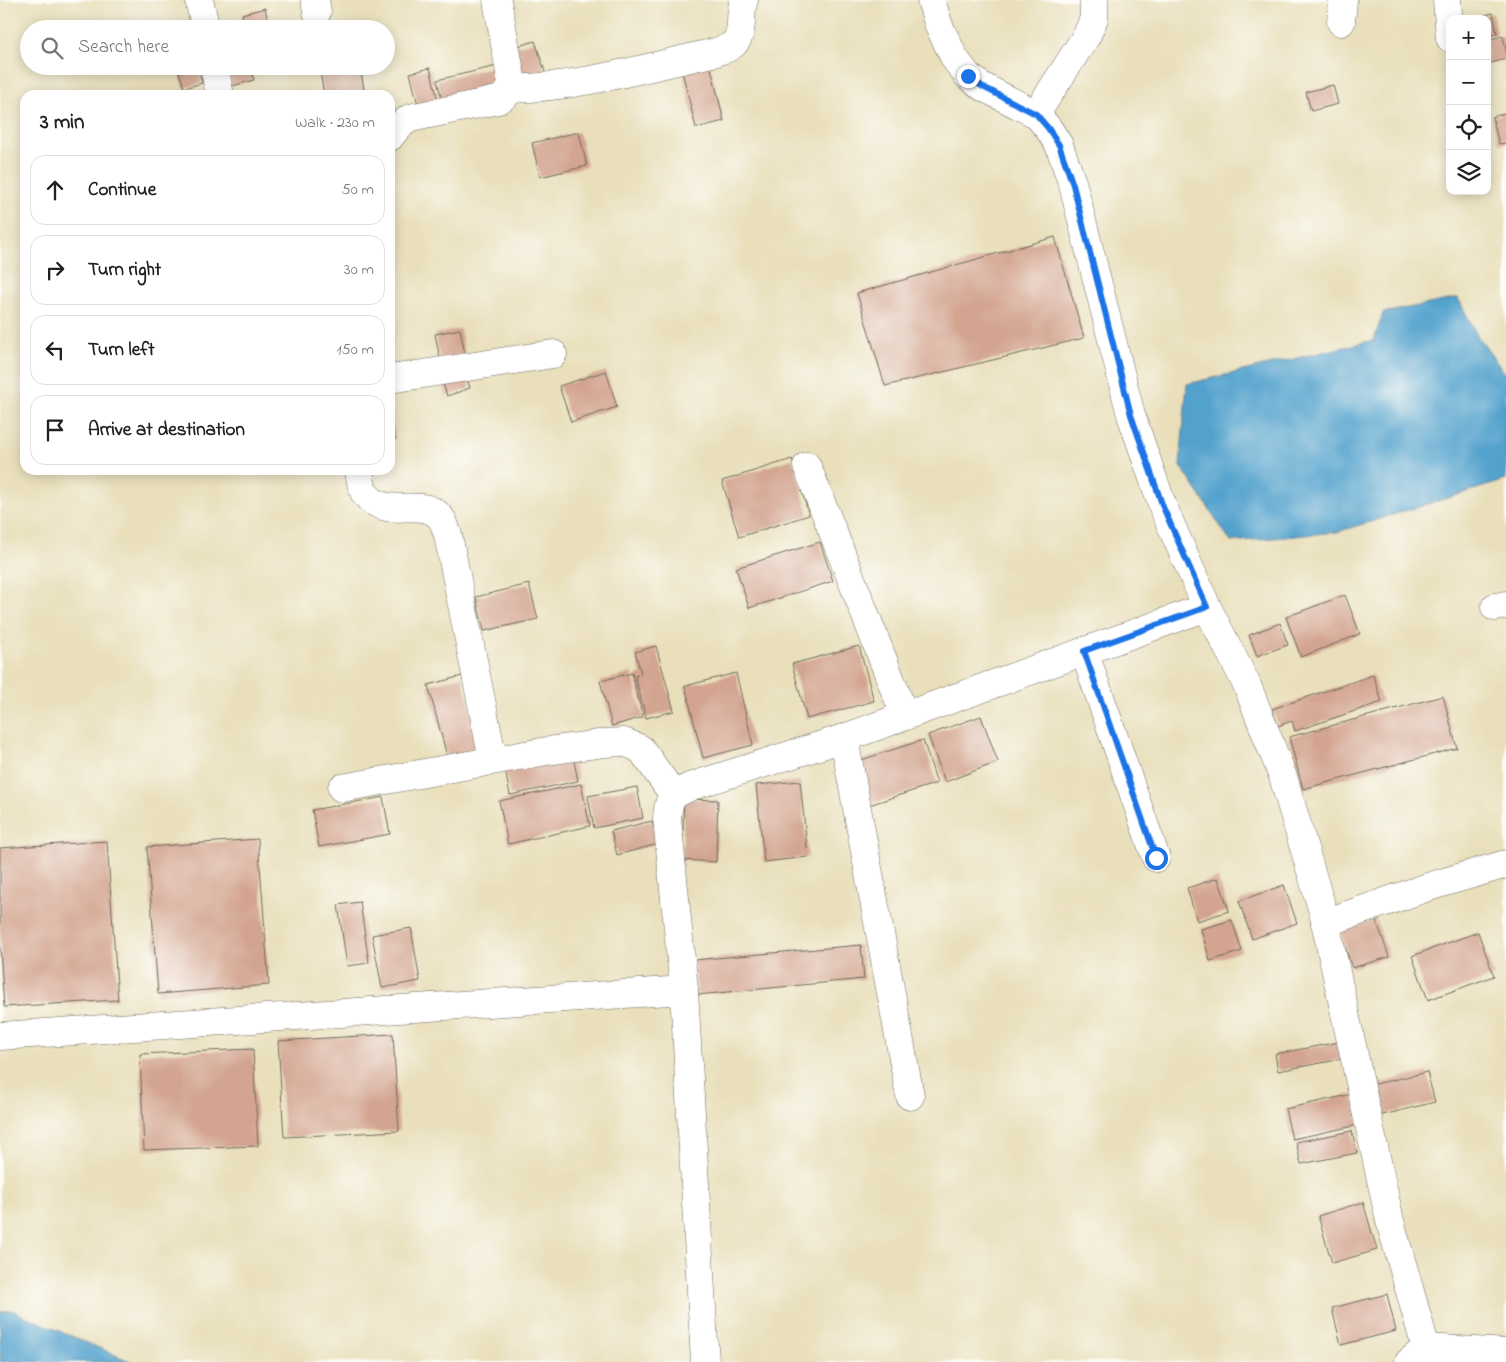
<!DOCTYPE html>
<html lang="en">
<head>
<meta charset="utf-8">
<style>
	:root { --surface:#fff; --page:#f2f2f2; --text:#202124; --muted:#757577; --line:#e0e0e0 }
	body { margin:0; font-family:"Indie Flower",sans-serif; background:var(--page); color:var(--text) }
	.controls { position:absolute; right:15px; top:15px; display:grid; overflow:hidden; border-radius:10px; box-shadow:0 2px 12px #0003 }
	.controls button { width:45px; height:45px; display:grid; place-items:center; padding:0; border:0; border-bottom:1px solid var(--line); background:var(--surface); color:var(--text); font:25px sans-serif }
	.stop { position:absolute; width:15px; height:15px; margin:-11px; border:4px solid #1a73e8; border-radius:50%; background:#fff }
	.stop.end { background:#1a73e8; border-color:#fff; box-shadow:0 1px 5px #0008 }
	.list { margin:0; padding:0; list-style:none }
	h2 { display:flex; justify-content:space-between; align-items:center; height:65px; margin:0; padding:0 20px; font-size:21px }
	h2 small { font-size:16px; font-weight:400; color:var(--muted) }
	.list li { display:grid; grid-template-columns:32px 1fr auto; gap:15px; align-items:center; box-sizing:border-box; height:70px; margin:0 10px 10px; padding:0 10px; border:1px solid var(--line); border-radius:15px }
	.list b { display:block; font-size:19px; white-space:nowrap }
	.list em { font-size:16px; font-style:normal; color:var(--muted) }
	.icon { flex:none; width:28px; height:28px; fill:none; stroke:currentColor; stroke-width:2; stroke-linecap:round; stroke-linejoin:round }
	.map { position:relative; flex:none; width:1506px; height:1362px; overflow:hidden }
	.search { position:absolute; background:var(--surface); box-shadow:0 2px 12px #0003; left:20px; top:20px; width:375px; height:55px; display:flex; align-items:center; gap:12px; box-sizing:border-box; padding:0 18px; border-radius:28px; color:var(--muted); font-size:19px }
	.panel { position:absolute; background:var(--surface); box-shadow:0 2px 12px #0003; left:20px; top:90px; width:375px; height:385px; border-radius:15px }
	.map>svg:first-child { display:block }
</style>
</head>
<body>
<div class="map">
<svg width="1506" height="1362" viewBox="0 0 1506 1362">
	<rect width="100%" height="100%" fill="#fdfcf7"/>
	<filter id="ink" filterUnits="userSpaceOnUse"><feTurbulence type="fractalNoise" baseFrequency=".02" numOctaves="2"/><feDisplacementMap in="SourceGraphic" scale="10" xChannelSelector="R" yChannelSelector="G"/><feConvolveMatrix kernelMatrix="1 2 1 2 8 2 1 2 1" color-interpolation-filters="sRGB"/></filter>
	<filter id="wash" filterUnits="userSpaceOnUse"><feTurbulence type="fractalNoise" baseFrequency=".0096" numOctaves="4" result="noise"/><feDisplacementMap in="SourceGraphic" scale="20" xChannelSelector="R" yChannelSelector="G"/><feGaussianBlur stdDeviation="1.12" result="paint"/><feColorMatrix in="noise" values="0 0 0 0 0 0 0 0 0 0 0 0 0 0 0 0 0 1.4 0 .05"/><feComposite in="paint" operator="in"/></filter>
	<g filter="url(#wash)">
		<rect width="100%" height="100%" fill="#e9dfbb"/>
		<!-- water -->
		<g fill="#53a2cd" stroke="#3f667c">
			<path d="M1458,298l20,39 28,38v105l-169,52 -106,10 -51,-77 7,-81 187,-44 9,-27z"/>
			<path d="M11,1310l121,52h-132v-50z"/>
		</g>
		<g id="blocks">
			<!-- building -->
			<g fill="#d3a490">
				<path d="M265,8l5,21h-25l-3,-15z"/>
				<path d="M1493,13l4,21 -10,2v-17l-14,-1z"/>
				<path d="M238,23l1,6h-22v-1z"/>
				<path d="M1503,36l3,13v10l-19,5v-24z"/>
				<path d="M535,41l12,37 -23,7 -12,-37z"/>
				<path d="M709,60l15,61 -28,7 -15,-61z"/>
				<path d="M227,66h23l4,14 -22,6z"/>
				<path d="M319,66h41l5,29h-41z"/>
				<path d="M497,66l5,22 -60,13 -5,-21z"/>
				<path d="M198,67l4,16 -18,5 -5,-16z"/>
				<path d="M430,68l8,32 -20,5 -8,-32z"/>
				<path d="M1333,85l5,19 -27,7 -5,-19z"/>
				<path d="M203,91l1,4h-13l-1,-1z"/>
				<path d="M1506,113v30l-7,1 -7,-27z"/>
				<path d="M579,132l8,34 -47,11 -8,-34z"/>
				<path d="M1055,237l29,101 -199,48 -28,-93z"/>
				<path d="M460,329l5,25 -25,5 -5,-25z"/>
				<path d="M606,371l11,36 -46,15 -12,-36z"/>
				<path d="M465,372l5,16 -23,8 -5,-16z"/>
				<path d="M390,418l5,21 -5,1z"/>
				<path d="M792,459l17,56 -70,22 -17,-56z"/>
				<path d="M820,542l13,39 -84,27 -13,-40z"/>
				<path d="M529,584l9,35 -54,12 -8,-34z"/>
				<path d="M1345,595l15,39 -59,23 -15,-40z"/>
				<path d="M1280,623l8,22 -31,11 -8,-21z"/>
				<path d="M656,646l18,65 -28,7 -11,-42 6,-2 -6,-22z"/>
				<path d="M859,646l15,55 -67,18 -15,-55z"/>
				<path d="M632,673l11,44 -31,9 -12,-45z"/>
				<path d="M736,673l17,72 -50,13 -18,-72z"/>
				<path d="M1373,675l9,27 -87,29 -3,-10 -14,5 -6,-17z"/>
				<path d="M462,676l20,75 -34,9 -20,-75z"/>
				<path d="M1443,696l14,52 -154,41 -14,-52z"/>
				<path d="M981,716l17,46 -53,20 -17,-47z"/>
				<path d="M923,740l14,43 -71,23 -14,-43z"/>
				<path d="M573,756l5,25 -68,14 -5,-26z"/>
				<path d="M800,781l8,76 -44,5 -8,-77z"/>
				<path d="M581,784l9,42 -82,18 -9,-43z"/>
				<path d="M637,787l6,31 -49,10 -6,-32z"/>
				<path d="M383,797l7,37 -71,13 -7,-37z"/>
				<path d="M684,799l34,1 -2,62 -34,-2z"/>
				<path d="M652,821l6,23 -41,11 -6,-24z"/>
				<path d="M258,839l11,146 -111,9 -11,-147z"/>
				<path d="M107,841l11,159 -114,7 -4,-59v-100z"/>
				<path d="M1218,878l11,33 -32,10 -10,-33z"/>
				<path d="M1284,885l13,38 -45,16 -13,-38z"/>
				<path d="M360,902l9,61 -22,3 -9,-61z"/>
				<path d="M1376,919l13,38 -37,11 -12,-37z"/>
				<path d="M1232,920l10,31 -32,10 -9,-32z"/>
				<path d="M411,928l9,53 -38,7 -10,-53z"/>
				<path d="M1478,932l16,44 -66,24 -16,-44z"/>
				<path d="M861,945l3,34 -167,16 -3,-35z"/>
				<path d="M393,1034l6,97 -115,6 -6,-96z"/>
				<path d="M1339,1042l3,17 -64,12 -3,-17z"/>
				<path d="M253,1049l5,97 -114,4 -4,-96z"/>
				<path d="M1427,1072l8,30 -60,15 -8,-31z"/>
				<path d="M1353,1094l6,31 -67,14 -7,-30z"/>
				<path d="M1352,1131l5,22 -56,11 -5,-22z"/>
				<path d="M1363,1202l14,48 -45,13 -14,-47z"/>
				<path d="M1387,1294l9,37 -55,14 -9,-37z"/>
			</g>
		</g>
	</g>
	<g filter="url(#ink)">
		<use href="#blocks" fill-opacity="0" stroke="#6e6a5d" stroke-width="1"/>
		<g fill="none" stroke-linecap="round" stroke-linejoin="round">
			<!-- street casing -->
			<g stroke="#6e6a5d" stroke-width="29">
				<g id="street">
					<path d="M199,0l7,29"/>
					<path d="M315,0l2,12"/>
					<path d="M931,0l8,26 16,33 13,17 15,11 53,27 12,14 11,17 14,40 58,230 32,92 44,100 40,78 36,92 40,135 67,309 36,127 -17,14"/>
					<path d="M1447,0l3,38"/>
					<path d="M1341,22l2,-22"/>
					<path d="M214,66l6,29"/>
					<path d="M511,89c69,-2 138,-22 205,-37 5,-2 11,-3 15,-6 15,-10 7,-32 13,-46"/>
					<path d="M1036,114l51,-79 7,-17v-18"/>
					<path d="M390,137l9,-11 11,-8 88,-18c8,-4 12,-8 14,-17l-15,-83"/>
					<path d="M390,379l163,-25"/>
					<path d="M807,466l98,250"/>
					<path d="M359,470c1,7 2,17 5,22 21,32 62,0 79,29 2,4 3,10 5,14l45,225"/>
					<path d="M1495,607l11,-2"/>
					<path d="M1084,651l72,207"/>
					<path d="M844,738l66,358"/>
					<path d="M342,788l205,-37 58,-8 19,-1 17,7 32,45"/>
					<path d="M1325,923l103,-36 78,-23"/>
					<path d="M684,990l-17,-172c2,-23 5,-23 25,-32l152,-48 363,-131"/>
					<path d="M0,1036l684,-46 21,372"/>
					<path d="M1426,1348l80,5"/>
				</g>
			</g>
			<!-- street -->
			<use href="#street" stroke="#fff" stroke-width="28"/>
		</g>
	</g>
	<g fill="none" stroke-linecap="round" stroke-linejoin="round" filter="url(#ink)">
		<!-- route -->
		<path stroke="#1a73e8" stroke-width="6" d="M968,76l15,11 53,27 12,14 11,17 14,40 58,230 32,92 44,100 -123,44 72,207"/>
	</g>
</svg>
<div class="controls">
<button>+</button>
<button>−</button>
<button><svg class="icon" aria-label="locate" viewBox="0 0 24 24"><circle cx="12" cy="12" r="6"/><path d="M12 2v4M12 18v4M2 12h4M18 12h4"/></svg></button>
<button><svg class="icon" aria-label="layers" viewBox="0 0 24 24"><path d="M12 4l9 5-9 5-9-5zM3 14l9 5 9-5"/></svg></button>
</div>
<div class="stop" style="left:1156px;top:858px"></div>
<div class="stop end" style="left:968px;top:76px"></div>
<div class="search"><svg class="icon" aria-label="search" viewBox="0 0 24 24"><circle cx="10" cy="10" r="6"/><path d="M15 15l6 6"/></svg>Search here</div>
<section class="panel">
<h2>3 min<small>Walk · 230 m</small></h2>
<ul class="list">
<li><svg class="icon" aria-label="ahead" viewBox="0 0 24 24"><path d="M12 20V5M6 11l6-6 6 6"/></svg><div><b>Continue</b></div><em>50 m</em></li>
<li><svg class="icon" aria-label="right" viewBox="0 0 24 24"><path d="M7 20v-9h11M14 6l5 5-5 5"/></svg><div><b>Turn right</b></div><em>30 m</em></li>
<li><svg class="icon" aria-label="left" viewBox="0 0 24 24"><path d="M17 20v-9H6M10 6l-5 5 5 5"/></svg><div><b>Turn left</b></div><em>150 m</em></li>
<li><svg class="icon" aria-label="arrive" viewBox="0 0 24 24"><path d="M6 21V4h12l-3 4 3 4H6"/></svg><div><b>Arrive at destination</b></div></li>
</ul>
</section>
</div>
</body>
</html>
